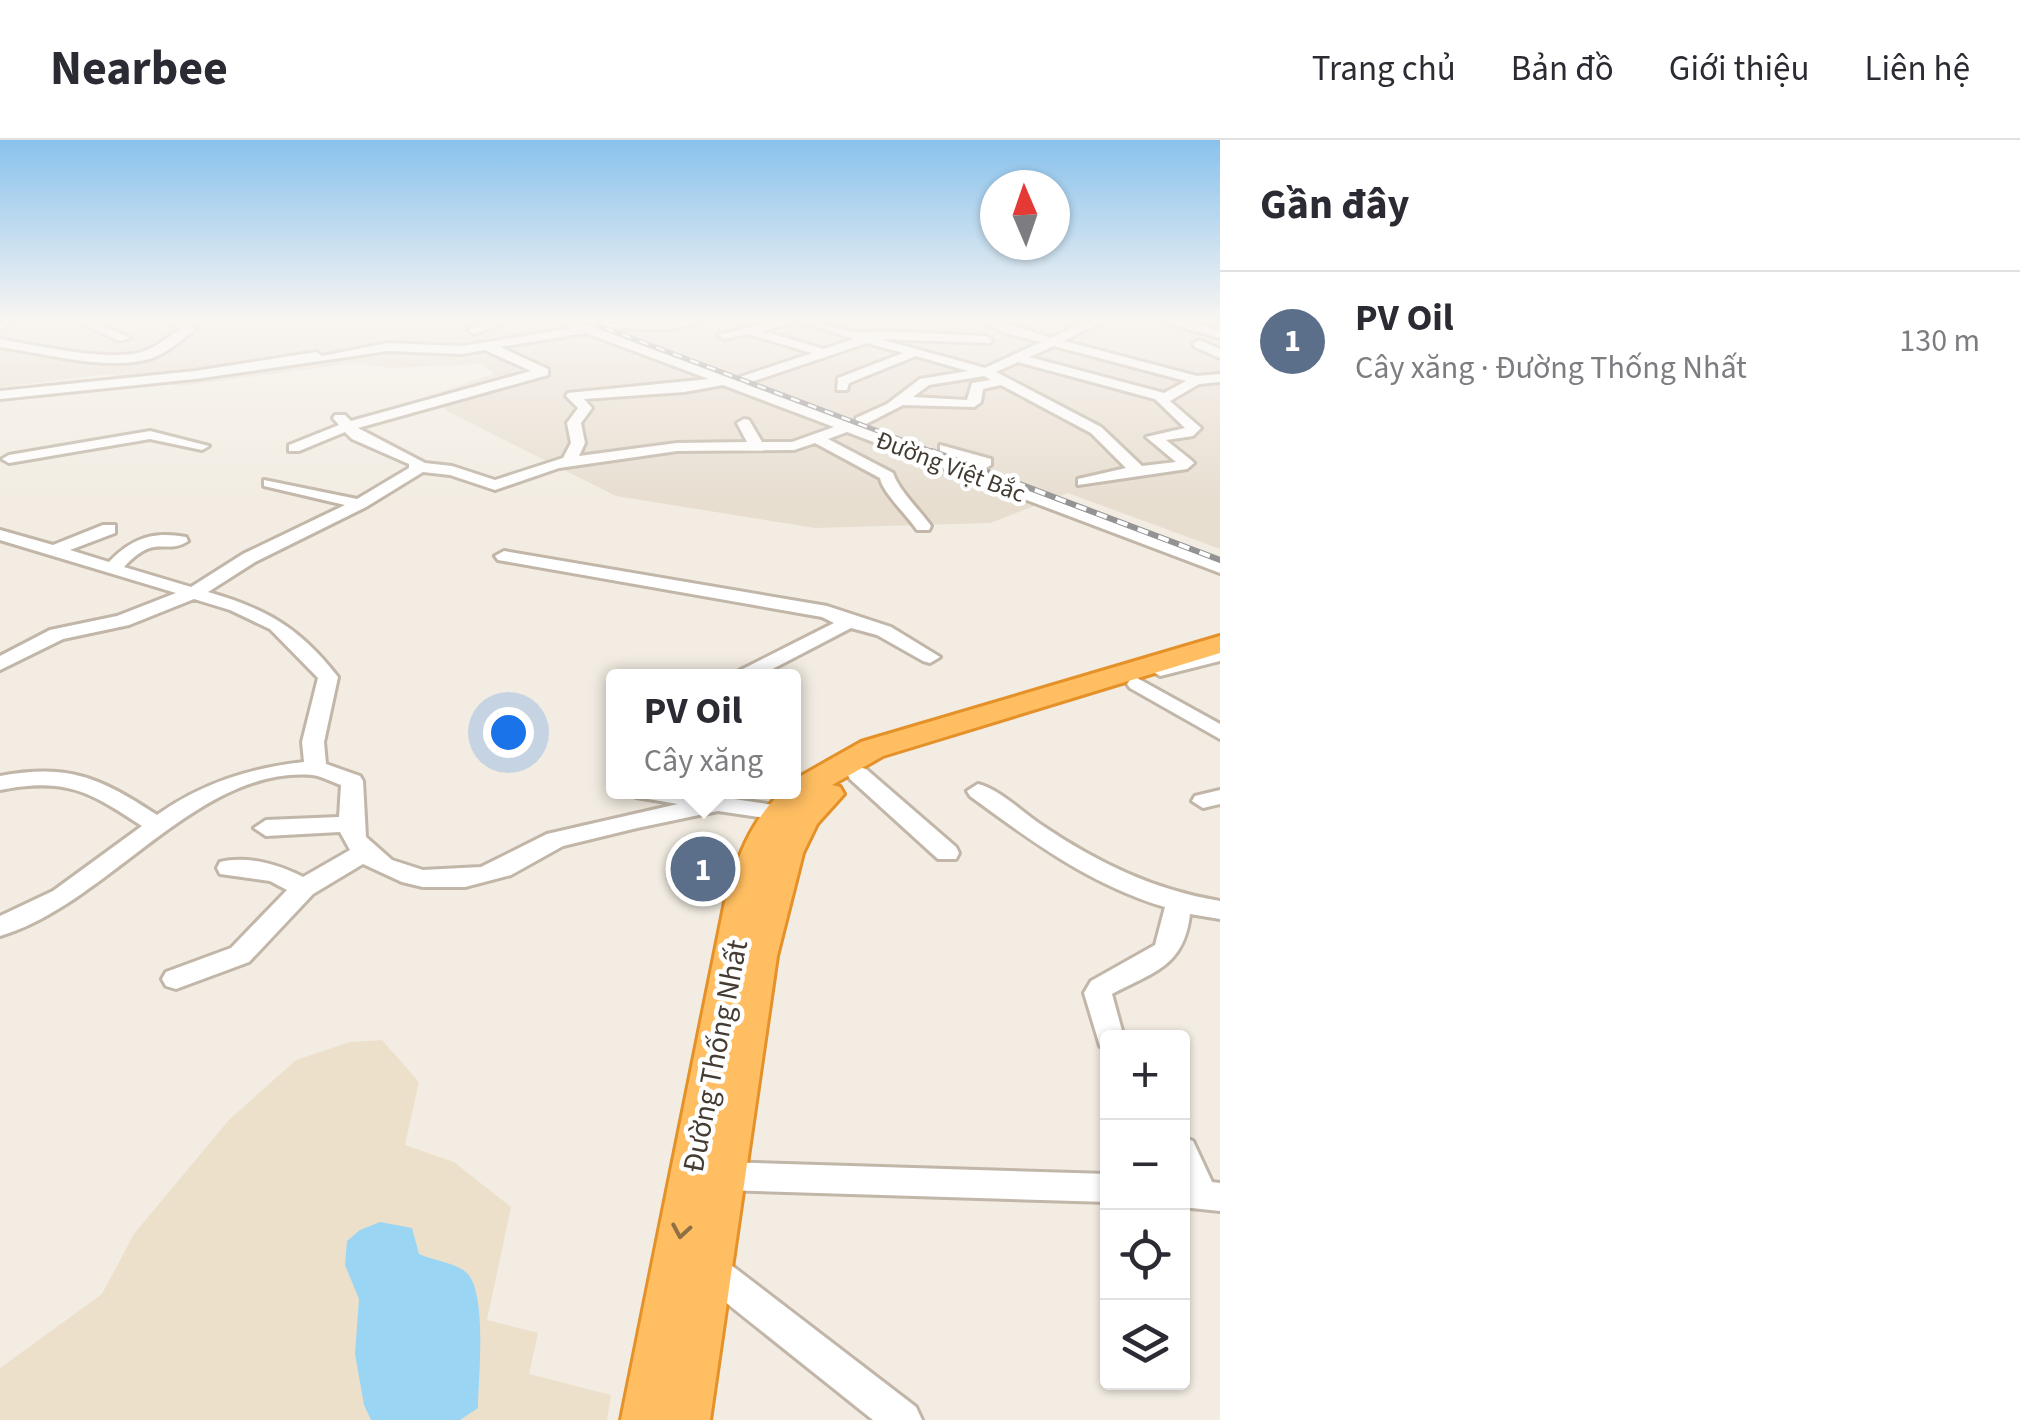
<!DOCTYPE html>
<html lang="vi">
<head>
<meta charset="utf-8">
<style>
	:root { --surface:#fff; --page:#f7f7f7; --text:#2b2b33; --muted:#7c7c81; --line:#e1e1e2; --accent:#7c3aed }
	body { margin:0; font-family:"Source Sans 3",sans-serif; background:var(--page); color:var(--text) }
	.controls { position:absolute; right:30px; bottom:30px; display:grid; overflow:hidden; border-radius:10px; box-shadow:0 2px 8px #0004 }
	.controls button { width:90px; height:90px; display:grid; place-items:center; padding:0; border:0; border-bottom:2px solid var(--line); background:var(--surface); color:var(--text); font:50px sans-serif }
	.compass { position:absolute; left:980px; top:30px; width:90px; height:90px; border-radius:50%; background:var(--surface); box-shadow:0 2px 8px #0004; rotate:358deg }
	.you { position:absolute; left:508px; top:592px; width:35px; height:35px; margin:-25px; border:8px solid #fff; border-radius:50%; background:#1a73e8; box-shadow:0 0 0 15px #1a73e833 }
	.badge { display:grid; place-items:center; width:65px; height:65px; border-radius:50%; background:var(--accent); color:#fff; font-size:32px; font-weight:700 }
	.pin { position:absolute; translate:-50% -50%; border:5px solid #fff; box-shadow:0 2px 10px #0006 }
	.popup { position:absolute; left:606px; top:529px; width:195px; height:130px; box-sizing:border-box; display:grid; place-content:center; border-radius:10px; background:var(--surface); filter:drop-shadow(0 2px 8px #0005); font-size:32px; white-space:nowrap; color:var(--muted) }
	.popup b { font-size:38px; color:var(--text) }
	.popup::after { content:''; position:absolute; left:50%; top:100%; margin-left:-20px; border:20px solid transparent; border-top-color:var(--surface) }
	.list { margin:0; padding:0; list-style:none }
	h2 { display:flex; justify-content:space-between; align-items:center; height:130px; margin:0; padding:0 40px; font-size:42px }
	h2 small { font-size:32px; font-weight:400; color:var(--muted) }
	.list li { display:grid; grid-template-columns:65px 1fr auto; gap:30px; align-items:center; box-sizing:border-box; height:140px; padding:0 40px; border-top:2px solid var(--line) }
	.list b { display:block; font-size:38px; white-space:nowrap }
	.list p { margin:0; font-size:32px; white-space:nowrap; color:var(--muted) }
	.list em { font-size:32px; font-style:normal; color:var(--muted) }
	.icon { flex:none; width:55px; height:55px; fill:none; stroke:currentColor; stroke-width:2; stroke-linecap:round; stroke-linejoin:round }
	.map { position:relative; flex:none; width:1220px; height:1280px; overflow:hidden }
	header { display:flex; align-items:center; gap:60px; box-sizing:border-box; height:140px; padding:0 50px; background:var(--surface); border-bottom:2px solid var(--line) }
	header strong { font-size:48px }
	nav { display:flex; gap:55px; margin-inline-start:auto; font-size:35px }
	main { display:flex }
	aside { flex:1; background:var(--surface) }
	.map>svg:first-child { display:block }
</style>
</head>
<body>
<header>
<strong>Nearbee</strong>
<nav><a>Trang chủ</a><a>Bản đồ</a><a>Giới thiệu</a><a>Liên hệ</a></nav>
</header>
<main>
<div class="map">
<svg width="1220" height="1280" viewBox="0 0 1220 1280">
	<rect width="100%" height="100%" fill="#f2ece2"/>
	<!-- residential -->
	<path fill="#e7ded0" d="M0,182h1220v227l-152,-56 -78,30 -175,5 -199,-32 -167,-84 -20,-16 65,-22 -12,-10 -92,4 -34,-5 -177,23 -71,-12 -108,13z"/>
	<!-- education -->
	<path fill="#ede0cb" d="M382,900l37,42 -14,63 49,17 57,45 -24,113 51,13 -9,41 82,21 -4,25h-607v-52l102,-74 32,-60 95,-114 67,-60 54,-18z"/>
	<!-- water -->
	<path fill="#9ad6f4" d="M380,1082l32,6 7,26c13,6 32,8 44,16 26,14 15,109 15,138l-18,12h-89l-7,-15 -9,-51 4,-55 -14,-34 2,-24 13,-11z"/>
	<g fill="none" stroke-linecap="round" stroke-linejoin="round">
		<!-- minor casing -->
		<g stroke="#c1b6a8" stroke-width="6">
			<g id="minor">
				<path d="M0,182h12l-12,7z"/>
				<path d="M79,182h16l35,16 -10,3z"/>
				<path d="M168,182h15l12,7c-11,10 -31,26 -46,30 -42,12 -106,-6 -149,-12v-8c35,6 116,25 147,11 12,-5 23,-14 33,-21z"/>
				<path d="M488,182h17l-31,12 -6,-4z"/>
				<path d="M563,182h16l161,60v-5l72,-24 -64,-19 -24,5 -6,-4 55,-13h23l-33,9 61,18 30,-10 -53,-17c26,0 53,16 77,9l108,5 6,4 -2,3 -110,-4 105,29 56,-26 -36,-9 -18,-11h15l49,16 35,-16h15l-37,19 133,35 23,-2v8l-21,2 -29,17 31,27 -8,8 -27,4 25,20 3,3 -7,6 -109,16v-6l48,-11 -35,-35 -90,-48 -18,4 -2,13 -7,5 -71,-2 -37,19h-10v-6l31,-14 33,-25 48,-8 -52,-15 -67,27 -2,7h-10l1,-12 65,-25 -36,-10 -122,41 220,82 8,-3 -33,-12v-6l51,14v6l-12,7 241,90v11l-373,-141 -19,7 65,34c6,18 26,36 38,53l-2,4h-12c-9,-14 -35,-38 -37,-52l-65,-35 -21,7 -117,1 -118,17 -64,22 -45,-15 -27,-3 -57,35 -111,55 -47,30c59,17 92,36 130,85l-14,65 2,22 34,12 3,5 3,56 26,23 31,10 58,-3 66,-33 131,-30 -42,-7 -3,-5h54l93,14 12,7 -4,5 -8,2 -62,-9 -81,17 -74,18 -52,29 -46,12h-42l-21,-5 -39,-18 -50,30 -64,68 -73,27 -10,-3 -4,-7 4,-7 65,-24 56,-58 -17,-9 -50,-7 -3,-6 3,-6c27,-7 60,3 83,15l47,-27 -10,-18 -74,4 -12,-8 12,-8 73,-3 2,-32c-9,-3 -20,-9 -29,-10 -115,-9 -205,130 -312,161v-20l53,-25 89,-65c-53,-35 -77,-49 -142,-36v-14c68,-13 101,2 157,39 45,-32 93,-47 147,-53l-2,-20 16,-64 -48,-49 -40,-19 -36,-11 -65,26 -66,14 -63,31v-14l50,-26 67,-14 59,-23 -176,-53v-10l53,15 50,-20h12v8l-45,17 39,12c23,-24 44,-31 77,-25l2,4c-23,15 -32,-9 -64,26l67,20 52,-33 102,-49 -81,-19v-6l93,19 52,-31v-4l-57,-25 -7,-7 -46,19h-10v-6l50,-20 -6,-7 2,-3h10l6,6 180,-50 -46,-21 -23,4 -74,-3 -193,28 -195,20v-8l195,-20 121,-19 6,4 66,-13 74,3 111,-18zM586,193l123,46 -141,14 -2,3 12,12 -11,15 4,20 -8,15 -68,22 -43,-14 -27,-3 -67,-35 190,-53v-6l-48,-22zM1054,206l132,35 -22,12 -135,-36zM1018,222l137,37 30,29 -39,9 30,25 -34,4 -41,-39 -105,-55zM984,236l7,4 -19,3 -5,17 -54,-3 16,-12zM723,245l111,42 -42,15h-30l-13,-22 -5,-1 -7,4 10,19 -70,1 -98,13 6,-13 -4,-20 11,-15 -8,-9 100,-7z"/>
				<path d="M698,182l-31,8 -65,-3 -6,-4z"/>
				<path d="M1164,182h20l36,8v8z"/>
				<path d="M1199,200l21,9v9l-25,-11 -2,-3z"/>
				<path d="M150,291l59,15 -7,4 -52,-11 -141,24 -7,-4 7,-4z"/>
				<path d="M504,411l323,55 64,21 49,30 -10,6 -7,-2 -46,-26 -26,-7 -92,48h-25l3,-4 97,-49 -12,-6 -324,-57 -3,-4z"/>
				<path d="M1220,509v12l-60,15 -10,-6 3,-4z"/>
				<path d="M1137,538l83,46v15l-90,-51 -3,-4 3,-4z"/>
				<path d="M858,627l8,2 90,78 3,6 -3,6h-18l-88,-80 -3,-5z"/>
				<path d="M978,644c23,6 45,29 65,42 55,37 111,64 177,75v18l-30,-5c-6,53 -37,58 -78,80l12,44h-16v10l-8,-2 -16,-53 7,-12 64,-36 10,-38c-74,-22 -134,-66 -195,-111l-3,-5z"/>
				<path d="M1220,650v14l-17,4 -11,-7 3,-5z"/>
				<path d="M1182,997l11,4 19,41 8,1v28l-38,-4z"/>
				<path d="M720,1022l388,12v28l-388,-12 -11,-4 -5,-10 5,-10z"/>
				<path d="M706,1110l12,5 198,152 6,13h-49l-179,-143 -5,-11 5,-11z"/>
			</g>
		</g>
		<!-- highway casing -->
		<g stroke="#e59129" stroke-width="6">
			<path id="highway" d="M1220,496v17l-337,103 -51,29 8,2 4,7 -27,30 -14,29 -26,103 -67,464h-89l104,-518c11,-41 25,-81 57,-110h11v-10l8,-6 60,-34z"/>
		</g>
		<!-- minor -->
		<use href="#minor" fill="#fff" fill-rule="evenodd"/>
		<!-- highway -->
		<use href="#highway" fill="#ffbe61" fill-rule="evenodd"/>
		<!-- rail-far1 casing -->
		<g stroke="#939393" stroke-width="5">
			<path id="rail-far1" d="M589,182l350,132"/>
		</g>
		<!-- rail casing -->
		<g stroke="#939393" stroke-width="6">
			<path id="rail" d="M932,311l288,109"/>
		</g>
		<!-- rail-far1 -->
		<use href="#rail-far1" stroke="#fff" stroke-width="2.5" stroke-dasharray="9" stroke-linecap="butt"/>
		<!-- rail -->
		<use href="#rail" stroke="#fff" stroke-width="4" stroke-dasharray="11" stroke-linecap="butt"/>
	</g>
	<!-- one-way arrows -->
	<defs><path id="oneway-chevron" d="M-2-3.5L2.5 0L-2 3.5" fill="none" stroke-width="1.6" stroke-linecap="round" stroke-linejoin="round" transform="scale(2.5)"/></defs>
	<use stroke="#8f7045" href="#oneway-chevron" transform="translate(681 1091) rotate(100)"/>
	<!-- sky -->
	<linearGradient id="sky" x2="0" y2="1"><stop stop-color="#89c2ed"/><stop offset="0.5" stop-color="#f9f6f2"/><stop offset="1" stop-color="#f9f6f2" stop-opacity="0"/></linearGradient>
	<rect width="1220" height="361" fill="url(#sky)"/>
	<g text-anchor="middle" stroke-width="9" stroke-linejoin="round" paint-order="stroke">
		<!-- far-street labels -->
		<g font-size="25" fill="#443c33" stroke="#fff">
			<text transform="translate(951 326) rotate(21)" y="9">Đường Việt Bắc</text>
		</g>
		<!-- street labels -->
		<g font-size="30" fill="#443c33" stroke="#fff">
			<text transform="translate(715 916) rotate(-79)" y="10">Đường Thống Nhất</text>
		</g>
	</g>
</svg>
<div class="controls">
<button>+</button>
<button>−</button>
<button><svg class="icon" aria-label="locate" viewBox="0 0 24 24"><circle cx="12" cy="12" r="6"/><path d="M12 2v4M12 18v4M2 12h4M18 12h4"/></svg></button>
<button><svg class="icon" aria-label="layers" viewBox="0 0 24 24"><path d="M12 4l9 5-9 5-9-5zM3 14l9 5 9-5"/></svg></button>
</div>
<svg class="compass" viewBox="-18 -18 36 36"><path d="M0-13l5 13h-10z" fill="#e53935"/><path d="M0 13l5-13h-10z" fill="#7c7c81"/></svg>
<div class="you"></div>
<div class="pin badge" style="left:703px;top:729px;background:#5c6f8a">1</div>
<div class="popup"><b>PV Oil</b>Cây xăng</div>
</div>
<aside>
<h2>Gần đây<small></small></h2>
<ul class="list">
<li><span class="badge" style="background:#5c6f8a">1</span><div><b>PV Oil</b><p>Cây xăng · Đường Thống Nhất</p></div><em>130 m</em></li>
</ul>
</aside>
</main>
</body>
</html>
